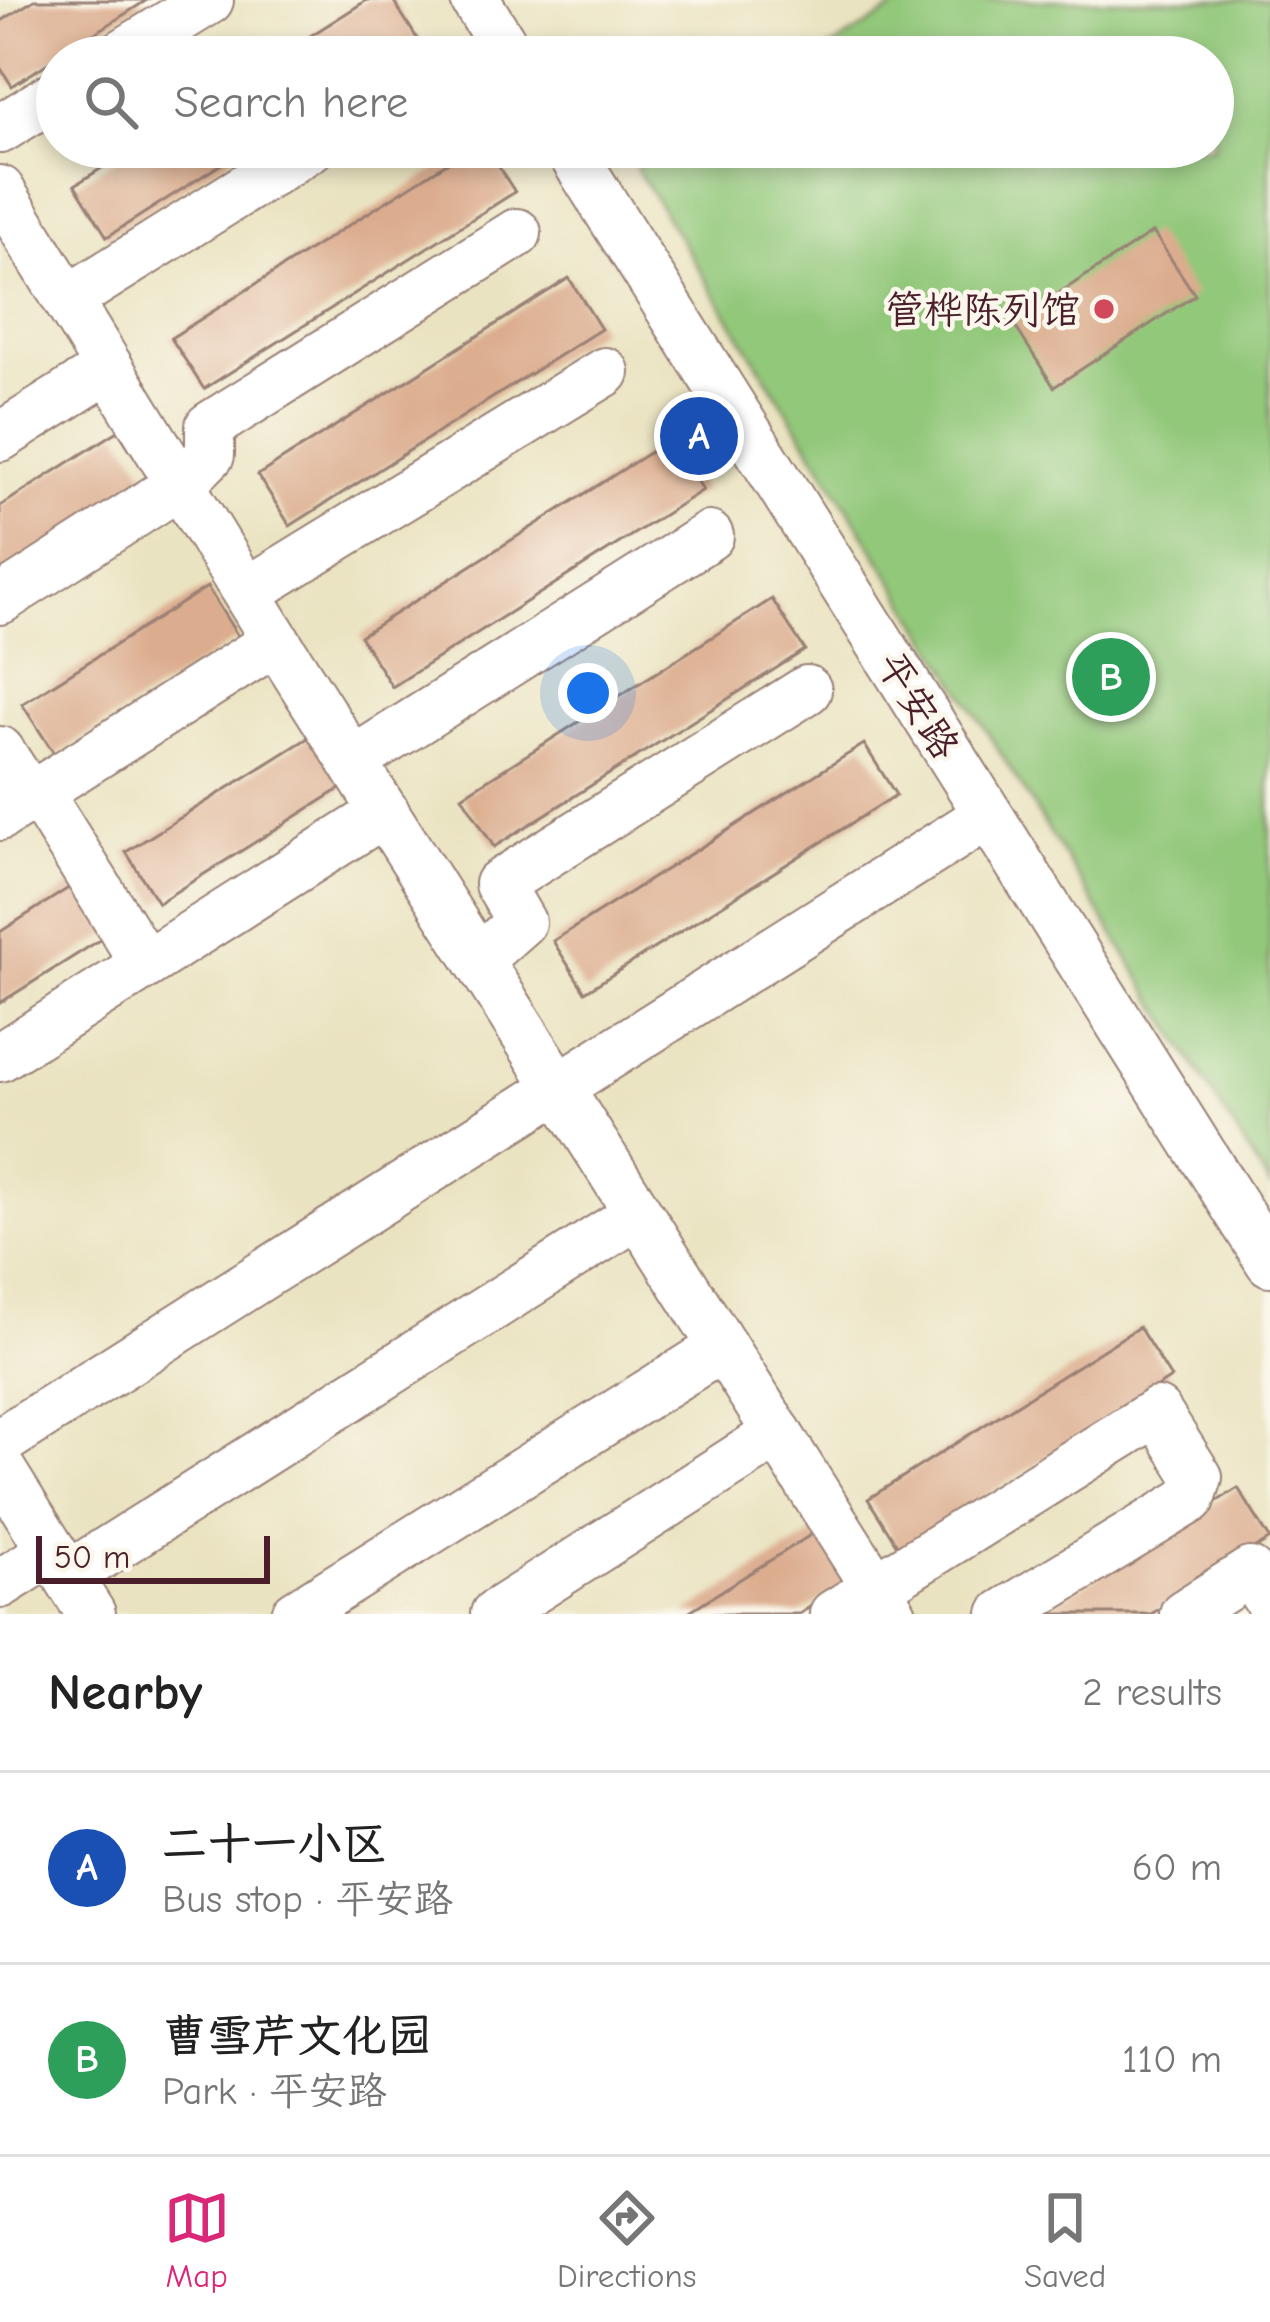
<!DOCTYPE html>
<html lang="en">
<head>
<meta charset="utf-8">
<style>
	:root { --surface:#fff; --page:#f2f2f2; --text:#222; --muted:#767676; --line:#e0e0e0; --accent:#db2777 }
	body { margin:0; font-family:"Comic Neue","LXGW WenKai TC",sans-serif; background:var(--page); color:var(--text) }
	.scale { position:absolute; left:36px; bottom:30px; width:234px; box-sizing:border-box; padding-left:12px; border:6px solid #4a1f2b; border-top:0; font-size:33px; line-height:42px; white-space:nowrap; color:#4a1f2b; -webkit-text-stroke:9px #fbf7ec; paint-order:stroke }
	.you { position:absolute; left:588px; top:693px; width:42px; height:42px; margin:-30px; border:9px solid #fff; border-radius:50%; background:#1a73e8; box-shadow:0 0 0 18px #1a73e833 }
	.badge { display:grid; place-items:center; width:78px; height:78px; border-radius:50%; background:var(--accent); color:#fff; font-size:39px; font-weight:700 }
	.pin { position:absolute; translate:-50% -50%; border:6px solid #fff; box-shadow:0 3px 12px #0006 }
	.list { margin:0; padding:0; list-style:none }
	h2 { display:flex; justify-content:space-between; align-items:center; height:156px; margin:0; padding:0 48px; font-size:51px }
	h2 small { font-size:39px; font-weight:400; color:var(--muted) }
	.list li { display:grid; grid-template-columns:78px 1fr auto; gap:36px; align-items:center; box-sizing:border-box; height:192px; padding:0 48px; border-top:3px solid var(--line) }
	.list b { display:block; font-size:45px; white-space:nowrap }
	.list p { margin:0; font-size:39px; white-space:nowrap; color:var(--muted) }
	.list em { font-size:39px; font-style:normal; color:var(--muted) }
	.icon { flex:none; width:66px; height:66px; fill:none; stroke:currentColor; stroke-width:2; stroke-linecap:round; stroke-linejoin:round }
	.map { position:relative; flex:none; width:1270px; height:1614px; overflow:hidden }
	.search { position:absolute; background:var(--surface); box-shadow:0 6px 18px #0003; left:36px; right:36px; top:36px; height:132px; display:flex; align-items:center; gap:30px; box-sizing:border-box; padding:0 42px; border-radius:66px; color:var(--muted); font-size:45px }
	.sheet { height:540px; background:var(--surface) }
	nav { display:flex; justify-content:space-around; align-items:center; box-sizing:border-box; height:168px; border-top:3px solid var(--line); background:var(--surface); font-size:33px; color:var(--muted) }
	nav a { display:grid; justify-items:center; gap:6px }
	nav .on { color:var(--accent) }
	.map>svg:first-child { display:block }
</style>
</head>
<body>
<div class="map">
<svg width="1270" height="1614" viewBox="0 0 1270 1614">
	<rect width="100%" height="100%" fill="#fbf7ec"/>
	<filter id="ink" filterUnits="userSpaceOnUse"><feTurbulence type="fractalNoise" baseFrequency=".00833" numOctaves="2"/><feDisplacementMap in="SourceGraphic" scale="24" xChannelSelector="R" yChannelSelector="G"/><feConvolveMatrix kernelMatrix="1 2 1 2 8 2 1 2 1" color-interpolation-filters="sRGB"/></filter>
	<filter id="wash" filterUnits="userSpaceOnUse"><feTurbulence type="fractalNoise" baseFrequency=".004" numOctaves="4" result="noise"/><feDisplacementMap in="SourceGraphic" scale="48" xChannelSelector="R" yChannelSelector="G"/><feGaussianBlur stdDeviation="2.7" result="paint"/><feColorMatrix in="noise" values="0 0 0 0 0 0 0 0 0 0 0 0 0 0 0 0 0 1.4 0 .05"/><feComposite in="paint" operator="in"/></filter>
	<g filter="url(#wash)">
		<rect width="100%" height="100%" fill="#eae3c1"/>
		<!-- green -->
		<path fill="#92c87a" stroke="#6e7452" stroke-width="3" d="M908,0h362v1186l-634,-1018 34,-21h543v-90h-397z"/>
		<g id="blocks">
			<!-- building -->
			<g fill="#dbac8d">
				<path d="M34,0h113l-135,86 -12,-19v-45z"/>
				<path d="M367,0h26l25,40 -28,17h-113z"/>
				<path d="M135,147h113l-141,90 -32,-52z"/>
				<path d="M472,147h14l29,45 -311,197 -33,-51z"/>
				<path d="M1153,232l42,63 -141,92 -41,-64z"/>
				<path d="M569,278l32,51 -311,197 -32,-51z"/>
				<path d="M118,431l33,51 -151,95v-71z"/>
				<path d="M671,439l32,51 -311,197 -32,-51z"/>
				<path d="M207,587l32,51 -184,117 -33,-51z"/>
				<path d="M772,599l33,51 -311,197 -32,-51z"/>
				<path d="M311,736l32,51 -185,116 -32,-51z"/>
				<path d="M864,744l32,51 -311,197 -32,-51z"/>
				<path d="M84,878l33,51 -117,74v-71z"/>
				<path d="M1139,1327l32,51 -271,172 -32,-51z"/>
				<path d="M1238,1488l32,51 -119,75h-113z"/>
				<path d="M820,1529l32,51 -53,34h-114z"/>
			</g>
		</g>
	</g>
	<g filter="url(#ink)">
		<use href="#blocks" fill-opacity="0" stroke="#9a8176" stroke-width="3"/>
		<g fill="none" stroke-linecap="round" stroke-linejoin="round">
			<!-- minor casing -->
			<g stroke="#9a8176" stroke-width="52">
				<g id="minor">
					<path d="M475,0l36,57"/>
					<path d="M117,57l92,-57"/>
					<path d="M0,129l57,-35"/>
					<path d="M568,147l702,1115"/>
					<path d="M0,190l276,451 616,973"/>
					<path d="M69,299l242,-152"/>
					<path d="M0,437l109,-69"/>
					<path d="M247,592l358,-220"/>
					<path d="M0,600l182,-117 28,-28v-29l307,-193"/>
					<path d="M0,751l30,46"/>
					<path d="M353,761l356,-225"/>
					<path d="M38,792l107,172"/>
					<path d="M0,816l276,-175"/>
					<path d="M478,960l43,-38 -22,-38 308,-194"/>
					<path d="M0,1057l385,-245"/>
					<path d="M0,1442l988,-627"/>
					<path d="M0,1468l91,146"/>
					<path d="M68,1576l570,-362"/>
					<path d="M0,1584l52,-33"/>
					<path d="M296,1614l427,-267"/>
					<path d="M495,1614l283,-181"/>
					<path d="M834,1614l323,-202 41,65 -7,22 -188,115"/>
					<path d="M1184,1614l66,-42 20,31"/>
				</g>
			</g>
			<!-- minor -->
			<use href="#minor" stroke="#fff" stroke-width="48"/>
		</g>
	</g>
	<!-- markers -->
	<circle fill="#d1495b" stroke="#fbf7ec" stroke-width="4.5" cx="1104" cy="309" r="12"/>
	<g text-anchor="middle" stroke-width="9" stroke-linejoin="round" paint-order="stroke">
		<!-- poi labels -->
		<g font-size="39" fill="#4a1f2b" stroke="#fbf7ec" text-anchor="end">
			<text x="1080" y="323">管桦陈列馆</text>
		</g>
		<!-- street labels -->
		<g font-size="39" fill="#4a1f2b" stroke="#fbf7ec">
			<text transform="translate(919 705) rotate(58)" y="14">平安路</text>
		</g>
	</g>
</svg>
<div class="scale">50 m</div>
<div class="you"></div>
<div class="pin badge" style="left:699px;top:436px;background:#1a4fb4">A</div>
<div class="pin badge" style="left:1111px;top:677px;background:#2e9e5b">B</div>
<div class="search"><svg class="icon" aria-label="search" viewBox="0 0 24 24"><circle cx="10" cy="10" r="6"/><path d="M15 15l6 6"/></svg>Search here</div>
</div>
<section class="sheet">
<h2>Nearby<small>2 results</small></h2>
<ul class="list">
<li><span class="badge" style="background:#1a4fb4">A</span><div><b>二十一小区</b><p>Bus stop · 平安路</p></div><em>60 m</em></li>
<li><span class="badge" style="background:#2e9e5b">B</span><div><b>曹雪芹文化园</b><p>Park · 平安路</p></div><em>110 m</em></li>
</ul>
</section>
<nav>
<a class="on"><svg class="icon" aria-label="map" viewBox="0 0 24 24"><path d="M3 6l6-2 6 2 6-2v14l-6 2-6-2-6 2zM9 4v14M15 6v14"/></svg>Map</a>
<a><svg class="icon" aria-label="directions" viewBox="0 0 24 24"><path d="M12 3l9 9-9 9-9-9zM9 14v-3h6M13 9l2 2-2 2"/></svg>Directions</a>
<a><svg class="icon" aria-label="saved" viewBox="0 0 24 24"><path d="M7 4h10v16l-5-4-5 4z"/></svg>Saved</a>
</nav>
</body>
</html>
